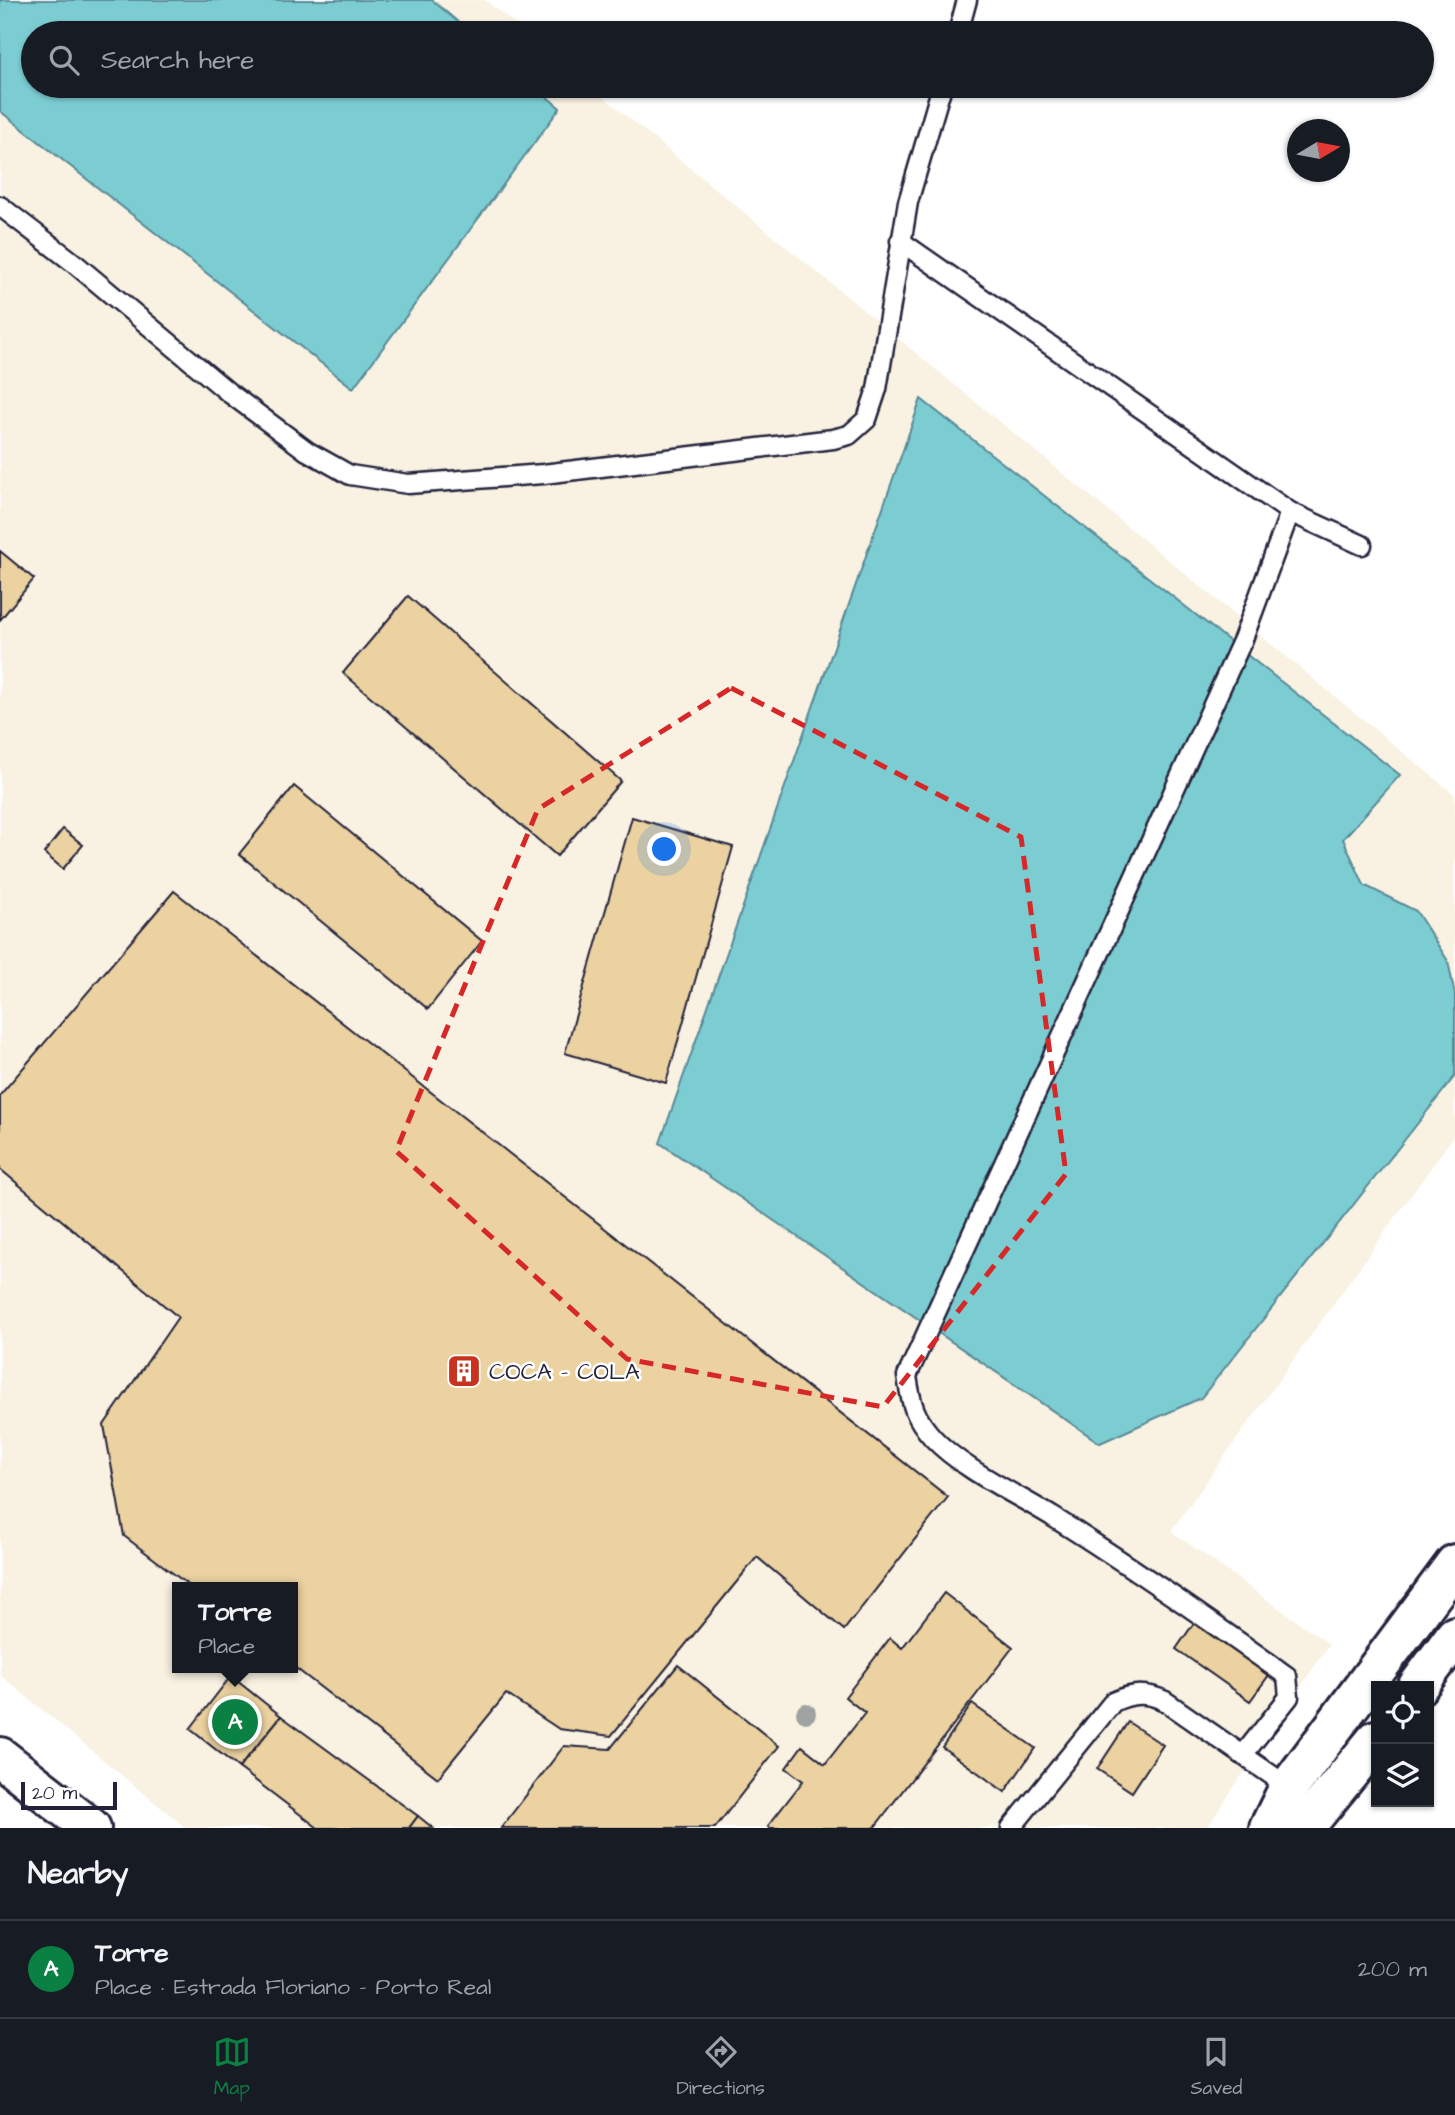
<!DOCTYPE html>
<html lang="en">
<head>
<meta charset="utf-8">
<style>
	:root { --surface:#171b24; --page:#20242c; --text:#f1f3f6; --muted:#9ea1a6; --line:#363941; --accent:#0b8043 }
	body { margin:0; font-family:"Architects Daughter",sans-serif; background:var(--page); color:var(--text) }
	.controls { position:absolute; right:21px; bottom:21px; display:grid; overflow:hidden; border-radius:0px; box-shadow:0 2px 5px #0004 }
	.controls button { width:63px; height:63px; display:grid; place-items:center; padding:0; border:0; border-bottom:2px solid var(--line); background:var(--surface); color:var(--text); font:35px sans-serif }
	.compass { position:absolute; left:1287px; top:119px; width:63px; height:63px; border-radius:50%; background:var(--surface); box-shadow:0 2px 5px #0004; rotate:80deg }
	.scale { position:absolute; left:21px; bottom:18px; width:96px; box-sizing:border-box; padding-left:7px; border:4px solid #22223b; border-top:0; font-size:19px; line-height:24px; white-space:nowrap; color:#22223b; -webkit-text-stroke:5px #fff; paint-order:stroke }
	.you { position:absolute; left:665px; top:850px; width:24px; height:24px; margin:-18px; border:5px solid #fff; border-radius:50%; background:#1a73e8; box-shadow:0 0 0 10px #1a73e833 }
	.badge { display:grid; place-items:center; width:46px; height:46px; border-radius:50%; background:var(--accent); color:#fff; font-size:23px; font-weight:700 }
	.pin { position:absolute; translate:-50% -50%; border:4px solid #fff; box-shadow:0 2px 7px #0006 }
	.popup { position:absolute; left:172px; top:1582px; width:126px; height:91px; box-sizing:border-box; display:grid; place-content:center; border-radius:0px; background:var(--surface); filter:drop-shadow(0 2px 5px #0005); font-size:23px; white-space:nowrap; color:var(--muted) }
	.popup b { font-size:26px; color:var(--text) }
	.popup::after { content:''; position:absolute; left:50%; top:100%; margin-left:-14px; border:14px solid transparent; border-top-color:var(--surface) }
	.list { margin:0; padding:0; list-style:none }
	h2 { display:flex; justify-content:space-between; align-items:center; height:91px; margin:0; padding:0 28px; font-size:30px }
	h2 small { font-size:23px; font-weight:400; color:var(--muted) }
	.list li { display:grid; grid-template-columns:46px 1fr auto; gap:21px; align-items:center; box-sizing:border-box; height:98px; padding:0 28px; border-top:2px solid var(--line) }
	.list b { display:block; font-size:26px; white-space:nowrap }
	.list p { margin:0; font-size:23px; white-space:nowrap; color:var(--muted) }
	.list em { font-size:23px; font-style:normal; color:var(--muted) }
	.icon { flex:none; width:38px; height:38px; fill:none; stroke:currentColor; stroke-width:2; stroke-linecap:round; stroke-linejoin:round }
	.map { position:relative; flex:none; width:1455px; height:1828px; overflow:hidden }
	.search { position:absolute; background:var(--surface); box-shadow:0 2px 5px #0004; left:21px; right:21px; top:21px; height:77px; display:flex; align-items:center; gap:18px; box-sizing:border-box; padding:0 24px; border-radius:38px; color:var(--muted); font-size:26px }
	.sheet { height:189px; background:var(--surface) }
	nav { display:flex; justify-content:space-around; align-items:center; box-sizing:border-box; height:98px; border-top:2px solid var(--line); background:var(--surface); font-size:19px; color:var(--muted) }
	nav a { display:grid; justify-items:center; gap:4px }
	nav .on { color:var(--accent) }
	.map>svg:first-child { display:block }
</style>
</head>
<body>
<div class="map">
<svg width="1455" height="1828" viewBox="0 0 1455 1828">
	<rect width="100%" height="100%" fill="#fff"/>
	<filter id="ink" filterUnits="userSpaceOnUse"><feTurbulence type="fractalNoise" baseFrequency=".0143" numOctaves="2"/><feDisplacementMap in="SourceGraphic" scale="14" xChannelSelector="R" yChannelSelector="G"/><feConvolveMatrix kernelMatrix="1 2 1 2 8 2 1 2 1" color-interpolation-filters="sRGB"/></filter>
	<g filter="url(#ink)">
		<!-- built -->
		<path fill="#f9f2e2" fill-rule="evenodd" d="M0,0h485l41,33h-493v53h557l865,709v339l-284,397 158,113 -122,184h-1021l-186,-153zM177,1587h116v81h-116z"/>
		<!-- water -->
		<g fill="#7ccdd2" stroke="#588996" stroke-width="2">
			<path d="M0,0h432l39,33h-438v53h501l26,22 -207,280 -353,-277z"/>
			<path d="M921,399l479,376 -57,64 21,46 52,26 32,50 7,34v81l-254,322 -101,45 -440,-300z"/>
		</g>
		<!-- building -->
		<g fill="#ebd2a0" stroke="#22223b" stroke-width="2">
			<path d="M0,551l34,28 -34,41z"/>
			<path d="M408,596l213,185 -64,75 -214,-183z"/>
			<path d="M294,786l188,155 -54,68 -189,-155z"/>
			<path d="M632,817l101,30 -67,236 -101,-30z"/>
			<path d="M63,829l20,16 -20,24 -19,-16z"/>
			<path d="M174,891l774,606 -104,133 -87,-73 -146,179 -52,-7 -53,-35 -68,84 -145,-112v-79h-102l-67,-51 -20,-111 74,-108 -178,-148v-74z"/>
			<path d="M944,1593l69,54 -139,181h-104l-2,-2 35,-45 -17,-13 16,-22 23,18 40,-51 -20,-16 45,-59 12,10z"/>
			<path d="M1194,1623l75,52 -19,26 -74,-52z"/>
			<path d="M678,1665l101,81 -64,82h-214l63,-82 46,3z"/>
			<path d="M231,1676l50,40 -42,52 -49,-39z"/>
			<path d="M972,1704l63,44 -30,44 -63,-45z"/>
			<path d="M281,1716l137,100 -9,12h-91l-79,-60z"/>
			<path d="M1128,1722l35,23 -31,47 -35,-23z"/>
			<path d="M418,1816l15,12h-24z"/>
		</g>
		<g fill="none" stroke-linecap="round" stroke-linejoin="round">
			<!-- service casing -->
			<g stroke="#22223b" stroke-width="23">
				<g id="service">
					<path d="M958,33l9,-33"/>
					<path d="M0,206l74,57 154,129 79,59 43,24 58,9 135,-10 290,-35 16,-4 18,-16 10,-30 31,-187 34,-116"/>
					<path d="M900,241l390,271 72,33"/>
					<path d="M1243,1755l46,-58 -2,-21c-77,-55 -154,-109 -234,-159 -37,-23 -91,-48 -120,-79 -19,-21 -22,-35 -26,-62l336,-737 47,-127"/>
					<path d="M1011,1828l102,-126c19,-9 33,-10 52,-1l128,89"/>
				</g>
			</g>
			<!-- secondary casing -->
			<g stroke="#22223b" stroke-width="44">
				<g id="secondary">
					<path d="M1418,1686l37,-50"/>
					<path d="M0,1757l91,71"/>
					<path d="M1269,1828l20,-41 166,-223"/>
					<path d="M1304,1828l72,-88"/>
				</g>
			</g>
			<!-- service -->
			<use href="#service" stroke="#fff" stroke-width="18"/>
			<!-- secondary -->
			<use href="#secondary" stroke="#fff" stroke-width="38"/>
		</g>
		<!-- trees -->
		<circle fill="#9fa3a1" cx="806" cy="1713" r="10"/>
	</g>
	<!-- marked area -->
	<path fill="none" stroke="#d62828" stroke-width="5" stroke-dasharray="14 9" stroke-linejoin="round" d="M731,688l290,149 45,337 -183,233 -256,-48 -231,-208 142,-342z"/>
	<!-- icons -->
	<defs>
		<g id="building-square" transform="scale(1.75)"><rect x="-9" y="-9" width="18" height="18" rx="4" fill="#c8321e" stroke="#fff"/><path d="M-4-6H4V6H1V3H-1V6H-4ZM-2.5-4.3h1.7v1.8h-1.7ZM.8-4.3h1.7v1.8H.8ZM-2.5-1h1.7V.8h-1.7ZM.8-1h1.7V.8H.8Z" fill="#fff"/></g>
	</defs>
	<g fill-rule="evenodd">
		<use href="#building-square" x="464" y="1371"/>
	</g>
	<g text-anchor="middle" stroke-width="5" stroke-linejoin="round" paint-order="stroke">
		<!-- poi labels -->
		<g font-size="23" fill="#22223b" stroke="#fff" text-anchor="start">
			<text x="489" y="1379">COCA - COLA</text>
		</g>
	</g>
</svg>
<div class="controls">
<button><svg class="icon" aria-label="locate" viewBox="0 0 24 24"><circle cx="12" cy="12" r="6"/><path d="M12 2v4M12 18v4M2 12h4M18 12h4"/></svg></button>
<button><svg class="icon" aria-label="layers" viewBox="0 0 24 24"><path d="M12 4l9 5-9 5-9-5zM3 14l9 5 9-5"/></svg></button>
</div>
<svg class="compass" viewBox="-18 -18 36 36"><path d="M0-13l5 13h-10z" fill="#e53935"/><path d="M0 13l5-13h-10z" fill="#9ea1a6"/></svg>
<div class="scale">20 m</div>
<div class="you"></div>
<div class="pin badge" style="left:235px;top:1722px">A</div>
<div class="popup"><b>Torre</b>Place</div>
<div class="search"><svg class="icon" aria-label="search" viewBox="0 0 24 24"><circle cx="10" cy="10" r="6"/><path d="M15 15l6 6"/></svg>Search here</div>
</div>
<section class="sheet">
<h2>Nearby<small></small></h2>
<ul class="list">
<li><span class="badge">A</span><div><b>Torre</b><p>Place · Estrada Floriano - Porto Real</p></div><em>200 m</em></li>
</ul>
</section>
<nav>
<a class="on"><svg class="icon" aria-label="map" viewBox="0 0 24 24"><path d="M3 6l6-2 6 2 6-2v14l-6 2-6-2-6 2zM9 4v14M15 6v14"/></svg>Map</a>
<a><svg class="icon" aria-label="directions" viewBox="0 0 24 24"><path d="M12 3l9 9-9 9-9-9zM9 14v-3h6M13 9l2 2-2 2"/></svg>Directions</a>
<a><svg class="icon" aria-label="saved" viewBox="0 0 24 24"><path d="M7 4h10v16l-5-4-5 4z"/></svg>Saved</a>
</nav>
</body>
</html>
